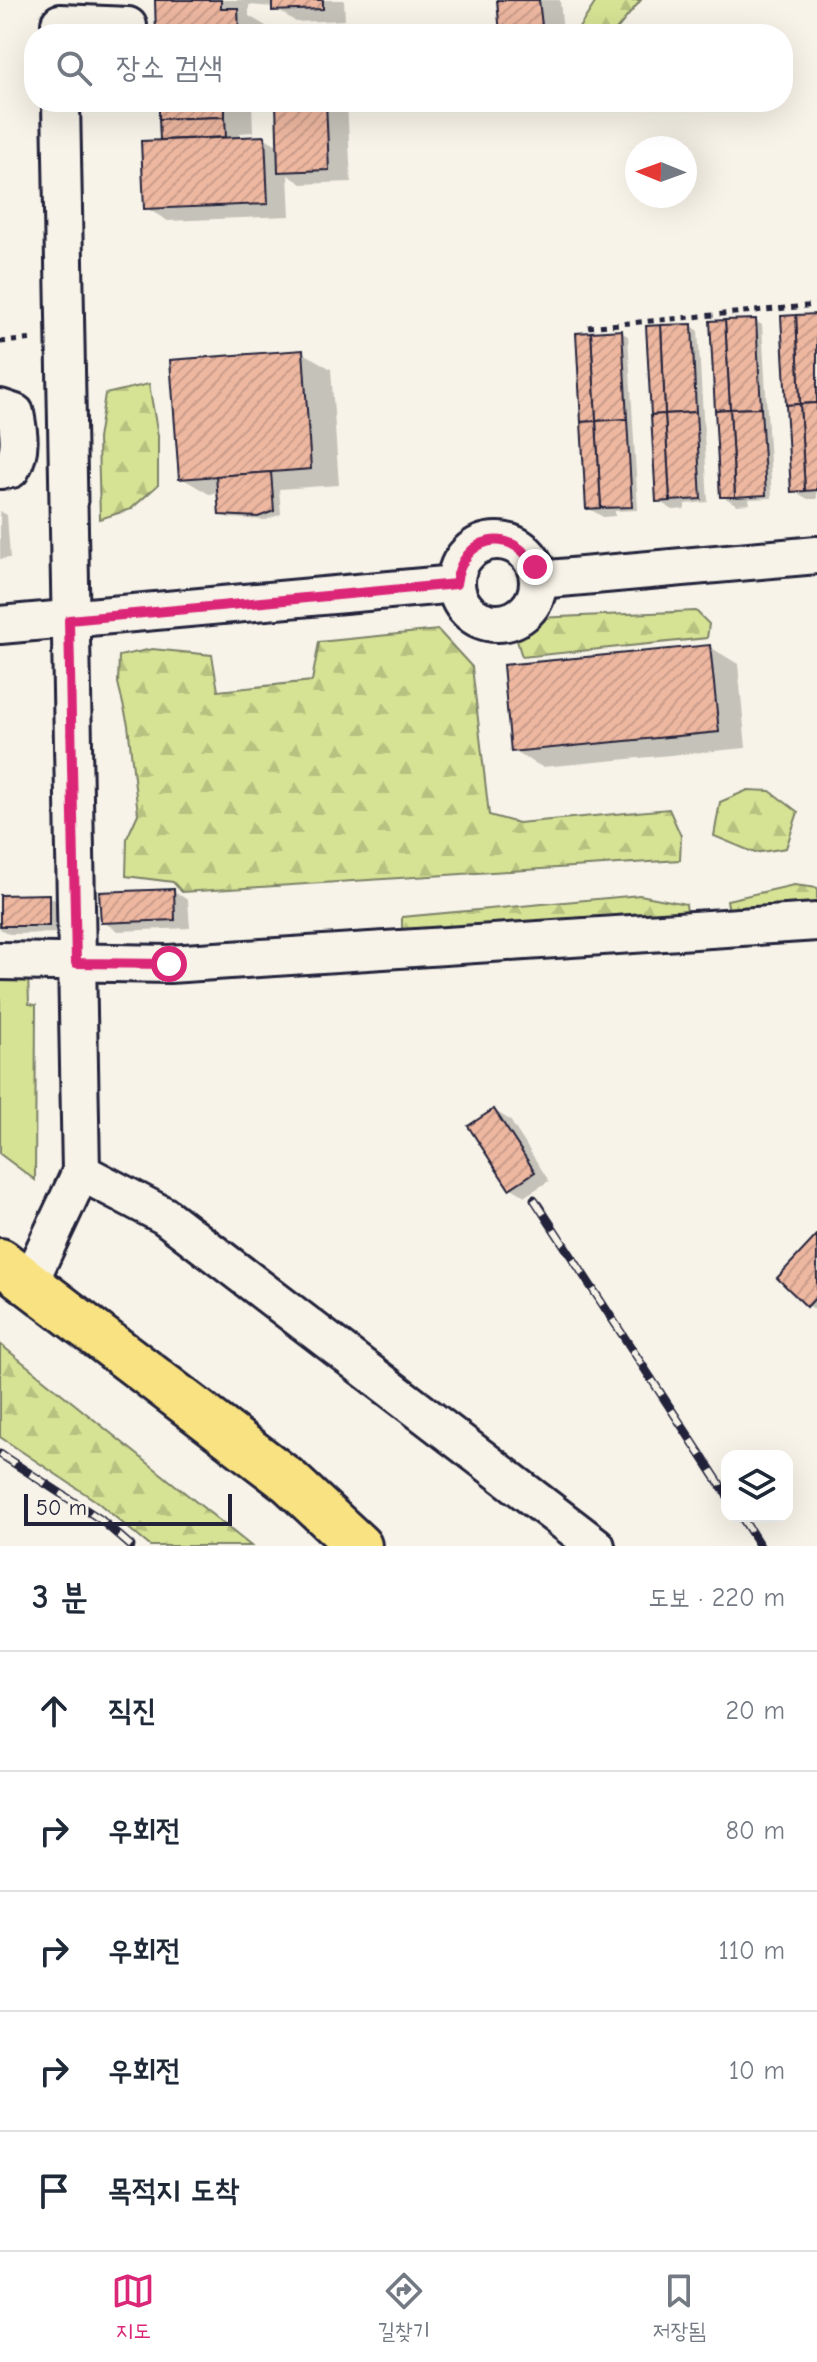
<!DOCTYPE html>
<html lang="ko">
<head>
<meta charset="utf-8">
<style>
	:root { --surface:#fff; --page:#f6f6f7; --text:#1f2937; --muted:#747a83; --line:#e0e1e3; --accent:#db2777 }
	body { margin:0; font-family:"Comic Neue","Poor Story",sans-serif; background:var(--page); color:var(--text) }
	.controls { position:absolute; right:24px; bottom:24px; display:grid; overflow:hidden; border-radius:16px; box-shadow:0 8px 32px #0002 }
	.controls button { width:72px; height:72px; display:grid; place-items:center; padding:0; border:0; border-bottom:2px solid var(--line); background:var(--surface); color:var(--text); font:40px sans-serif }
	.compass { position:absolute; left:625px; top:136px; width:72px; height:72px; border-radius:50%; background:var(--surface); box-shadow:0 8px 32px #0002; rotate:271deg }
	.scale { position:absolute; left:24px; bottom:20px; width:208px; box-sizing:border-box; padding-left:8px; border:4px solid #22223b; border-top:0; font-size:22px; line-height:28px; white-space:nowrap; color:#22223b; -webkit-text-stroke:6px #f7f3e8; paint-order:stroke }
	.stop { position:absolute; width:24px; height:24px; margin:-18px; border:6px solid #db2777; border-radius:50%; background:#fff }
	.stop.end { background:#db2777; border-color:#fff; box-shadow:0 2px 8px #0008 }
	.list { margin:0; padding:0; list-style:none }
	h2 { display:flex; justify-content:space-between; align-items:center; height:104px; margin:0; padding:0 32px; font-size:34px }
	h2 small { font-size:26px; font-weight:400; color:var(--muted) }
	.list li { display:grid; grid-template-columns:52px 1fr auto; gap:24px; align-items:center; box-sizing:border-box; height:120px; padding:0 32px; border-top:2px solid var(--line) }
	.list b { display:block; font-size:30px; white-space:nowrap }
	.list em { font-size:26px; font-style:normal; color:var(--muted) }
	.icon { flex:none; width:44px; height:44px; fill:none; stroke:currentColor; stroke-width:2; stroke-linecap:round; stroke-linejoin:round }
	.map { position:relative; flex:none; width:817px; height:1546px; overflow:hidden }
	.search { position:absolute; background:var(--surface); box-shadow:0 8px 32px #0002; left:24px; right:24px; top:24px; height:88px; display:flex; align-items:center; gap:20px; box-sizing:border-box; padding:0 28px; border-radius:32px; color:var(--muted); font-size:30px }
	.sheet { height:704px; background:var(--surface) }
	nav { display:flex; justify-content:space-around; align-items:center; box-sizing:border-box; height:112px; border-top:2px solid var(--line); background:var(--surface); font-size:22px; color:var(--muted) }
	nav a { display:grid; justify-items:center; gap:4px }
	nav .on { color:var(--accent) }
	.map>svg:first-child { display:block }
</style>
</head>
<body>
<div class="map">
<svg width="817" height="1546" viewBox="0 0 817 1546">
	<defs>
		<pattern id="forest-firs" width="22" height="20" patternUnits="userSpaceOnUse" patternTransform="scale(2)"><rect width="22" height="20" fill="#d6e294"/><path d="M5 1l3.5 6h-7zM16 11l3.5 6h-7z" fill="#b7c280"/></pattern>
		<pattern id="building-hatch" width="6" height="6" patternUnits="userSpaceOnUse" patternTransform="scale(2)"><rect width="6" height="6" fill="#edb7a0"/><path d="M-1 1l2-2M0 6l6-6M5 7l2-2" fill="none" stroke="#cb9d8b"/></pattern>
	</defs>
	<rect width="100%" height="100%" fill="#f7f3e8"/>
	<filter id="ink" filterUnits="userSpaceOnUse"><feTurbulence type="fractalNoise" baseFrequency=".0125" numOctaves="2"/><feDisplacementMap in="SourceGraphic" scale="16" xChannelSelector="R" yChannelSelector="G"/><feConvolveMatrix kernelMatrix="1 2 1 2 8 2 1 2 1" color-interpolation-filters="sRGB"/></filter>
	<g filter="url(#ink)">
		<!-- grass -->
		<path fill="#d6e294" stroke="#7c8268" stroke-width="2" d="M0,971l28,1 1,32 7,1 -1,175 -35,-26z"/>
		<!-- forest -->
		<g fill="url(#forest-firs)" stroke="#7c8268" stroke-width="2">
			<path d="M597,0h44l-28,34h-38z"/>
			<path d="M149,384l9,52v49l-27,24 -31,10 -2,-80 7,-45z"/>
			<path d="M696,611l13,13 -2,14 -185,19 -6,-20 20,-19z"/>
			<path d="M438,630l34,37 17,148 29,8 151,-14 12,27 -1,24 -498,32 -9,-10 -47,-6 1,-38 11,-24 -10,-89 -10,-42 1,-27 33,-7 60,6 6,36 94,-10 7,-39z"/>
			<path d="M748,790l22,1 28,21 -12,36 -31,5 -41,-17 6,-34z"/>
			<path d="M794,885l23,3v27l-87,4 -3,-19z"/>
			<path d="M640,895l46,9 2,19 -286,18v-24z"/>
			<path d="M0,1344l251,202h-101l-54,-45 -96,-64z"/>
		</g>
		<!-- shadow -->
		<g fill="#0003">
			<path d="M157,0h187l1,20 -49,2 -22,-15 -25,-2v11l17,10v8h-108z"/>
			<path d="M499,0h61l3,34h-61z"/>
			<path d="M161,102h91l1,30 -13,1v6l25,-1 14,8 -1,-44h69l4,80 -49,2 -14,-9 2,41 -122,5 -22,-13 17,-66z"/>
			<path d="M817,316v183h-9l-15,-8z"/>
			<path d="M755,321l7,4 10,173 -23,1 1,5 -13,1 -15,-9z"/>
			<path d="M691,326l7,4 10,172 -23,2v5l-12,1 -15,-9z"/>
			<path d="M621,332l7,4 10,174 -23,1v5l-12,1 -15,-9z"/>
			<path d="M302,352l29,17 8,116 -60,4 2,25 -15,6 -37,-2 -8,-4 -1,-21 -11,1 -29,-17z"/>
			<path d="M0,511l7,4 3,43 -10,1z"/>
			<path d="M710,647l28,17 8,84 -204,19 -29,-16z"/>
			<path d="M173,891l15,9 2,28 -72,3 -15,-9z"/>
			<path d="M48,896l15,9 1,28 -55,1 -9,-5v-32z"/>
			<path d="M495,1111l15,9 39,61 -24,15 -15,-9z"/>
			<path d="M817,1238v73l-9,-6z"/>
		</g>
		<!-- building -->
		<g fill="url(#building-hatch)" stroke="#22223b" stroke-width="2">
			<path d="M155,0h66v8h17l1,26h-83z"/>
			<path d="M272,0h51v9l-51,2z"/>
			<path d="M497,0h42l4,34h-43z"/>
			<path d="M159,102h66v15l-66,2z"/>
			<path d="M276,102h50l3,68 -51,2z"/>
			<path d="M225,117l1,20 -66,3 -1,-21z"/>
			<path d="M265,136l3,68 -124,5 -3,-68z"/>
			<path d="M817,314v89l-17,1 -4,-89z"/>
			<path d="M796,315l4,89 -14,1 -5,-89z"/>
			<path d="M756,319l5,89 -31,1 -5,-89z"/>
			<path d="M725,320l5,89 -15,1 -5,-89z"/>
			<path d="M692,324l4,88 -31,2 -4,-89z"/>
			<path d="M661,325l4,89 -14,1 -5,-89z"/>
			<path d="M622,330l5,89 -31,2 -5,-89z"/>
			<path d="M591,332l5,89 -15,1 -5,-89z"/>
			<path d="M303,350l8,119 -132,10 -9,-119z"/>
			<path d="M817,403v87l-12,1 -5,-87z"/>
			<path d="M800,404l5,87 -14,1 -5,-87z"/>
			<path d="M761,408l5,87 -31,2 -5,-88z"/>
			<path d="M730,409l5,88h-15l-5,-87z"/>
			<path d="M696,412l5,87 -31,2 -5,-87z"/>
			<path d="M665,414l5,87 -14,1 -5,-87z"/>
			<path d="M627,419l5,88 -31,1 -5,-87z"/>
			<path d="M596,421l5,87 -15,1 -5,-87z"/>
			<path d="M271,472l3,39 -16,6 -39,-2 -3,-39z"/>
			<path d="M710,645l9,87 -208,20 -8,-87z"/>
			<path d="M174,889l1,31 -74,3 -2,-31z"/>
			<path d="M49,894v32h-49v-31z"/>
			<path d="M494,1109l41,63 -26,17 -41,-63z"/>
			<path d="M817,1235v61l-10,11 -30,-29z"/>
		</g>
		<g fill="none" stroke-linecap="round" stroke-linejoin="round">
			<!-- minor casing -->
			<g stroke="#22223b" stroke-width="42">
				<g id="minor">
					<path d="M60,23l68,3"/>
					<path d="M0,408l15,5c4,20 7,38 -4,56l-11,1"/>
					<circle cx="497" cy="582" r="41"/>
					<path d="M538,580l279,-25"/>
					<path d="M0,625l456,-41"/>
					<path d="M0,961l169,3 648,-42"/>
					<path d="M81,1172l84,44 431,330"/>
					<path d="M29,1283l52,-111 -20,-1070"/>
				</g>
			</g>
			<!-- highway casing -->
			<g stroke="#22223b" stroke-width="50">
				<path id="highway" d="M0,1261l289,220 70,65"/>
			</g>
			<!-- path -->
			<g stroke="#22223b" stroke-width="5" stroke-dasharray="6 6" stroke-linecap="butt">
				<path d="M588,327l229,-22"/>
				<path d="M0,342l35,-3"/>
			</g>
			<!-- minor -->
			<use href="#minor" stroke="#f7f3e8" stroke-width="36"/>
			<!-- highway -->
			<use href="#highway" stroke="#f8e281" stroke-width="44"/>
			<!-- rail casing -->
			<g stroke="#22223b" stroke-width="9">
				<g id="rail">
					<path d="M534,1199l193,296"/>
					<path d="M0,1454l100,65 31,27"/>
					<path d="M741,1516l19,30"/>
				</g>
			</g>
			<!-- rail -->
			<use href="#rail" stroke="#f7f3e8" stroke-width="6" stroke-dasharray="18" stroke-linecap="butt"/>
		</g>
	</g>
	<g fill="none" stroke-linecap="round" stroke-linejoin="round" filter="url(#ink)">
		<!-- route -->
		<path stroke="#db2777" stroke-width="10" d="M169,964l-93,-1 -7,-343 387,-36c6,-48 55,-60 79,-17"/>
	</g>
</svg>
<div class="controls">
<button><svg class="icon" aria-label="layers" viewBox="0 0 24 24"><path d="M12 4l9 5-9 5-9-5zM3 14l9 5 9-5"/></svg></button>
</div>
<svg class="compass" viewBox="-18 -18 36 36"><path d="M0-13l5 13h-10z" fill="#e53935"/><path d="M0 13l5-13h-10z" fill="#747a83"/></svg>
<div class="scale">50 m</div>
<div class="stop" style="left:169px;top:964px"></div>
<div class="stop end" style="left:535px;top:567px"></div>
<div class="search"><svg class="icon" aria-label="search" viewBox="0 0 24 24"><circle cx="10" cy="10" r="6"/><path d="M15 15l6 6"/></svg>장소 검색</div>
</div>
<section class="sheet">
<h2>3 분<small>도보 · 220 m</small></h2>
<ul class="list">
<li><svg class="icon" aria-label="ahead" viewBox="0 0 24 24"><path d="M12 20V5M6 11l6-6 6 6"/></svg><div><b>직진</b></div><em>20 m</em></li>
<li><svg class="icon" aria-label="right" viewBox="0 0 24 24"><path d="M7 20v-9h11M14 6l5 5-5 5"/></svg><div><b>우회전</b></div><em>80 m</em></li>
<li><svg class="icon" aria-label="right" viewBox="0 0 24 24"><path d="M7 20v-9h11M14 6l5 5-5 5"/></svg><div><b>우회전</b></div><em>110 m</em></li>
<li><svg class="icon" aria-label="right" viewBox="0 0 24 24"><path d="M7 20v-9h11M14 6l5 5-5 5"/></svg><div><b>우회전</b></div><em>10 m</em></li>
<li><svg class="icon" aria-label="arrive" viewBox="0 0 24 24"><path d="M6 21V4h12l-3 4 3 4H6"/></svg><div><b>목적지 도착</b></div></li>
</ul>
</section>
<nav>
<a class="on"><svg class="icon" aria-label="map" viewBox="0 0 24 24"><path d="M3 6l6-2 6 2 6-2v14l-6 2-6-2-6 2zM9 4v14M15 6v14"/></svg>지도</a>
<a><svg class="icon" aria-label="directions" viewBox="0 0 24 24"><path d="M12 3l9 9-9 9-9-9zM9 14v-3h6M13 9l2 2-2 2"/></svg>길찾기</a>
<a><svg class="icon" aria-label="saved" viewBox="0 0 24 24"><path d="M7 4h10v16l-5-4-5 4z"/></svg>저장됨</a>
</nav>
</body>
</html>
